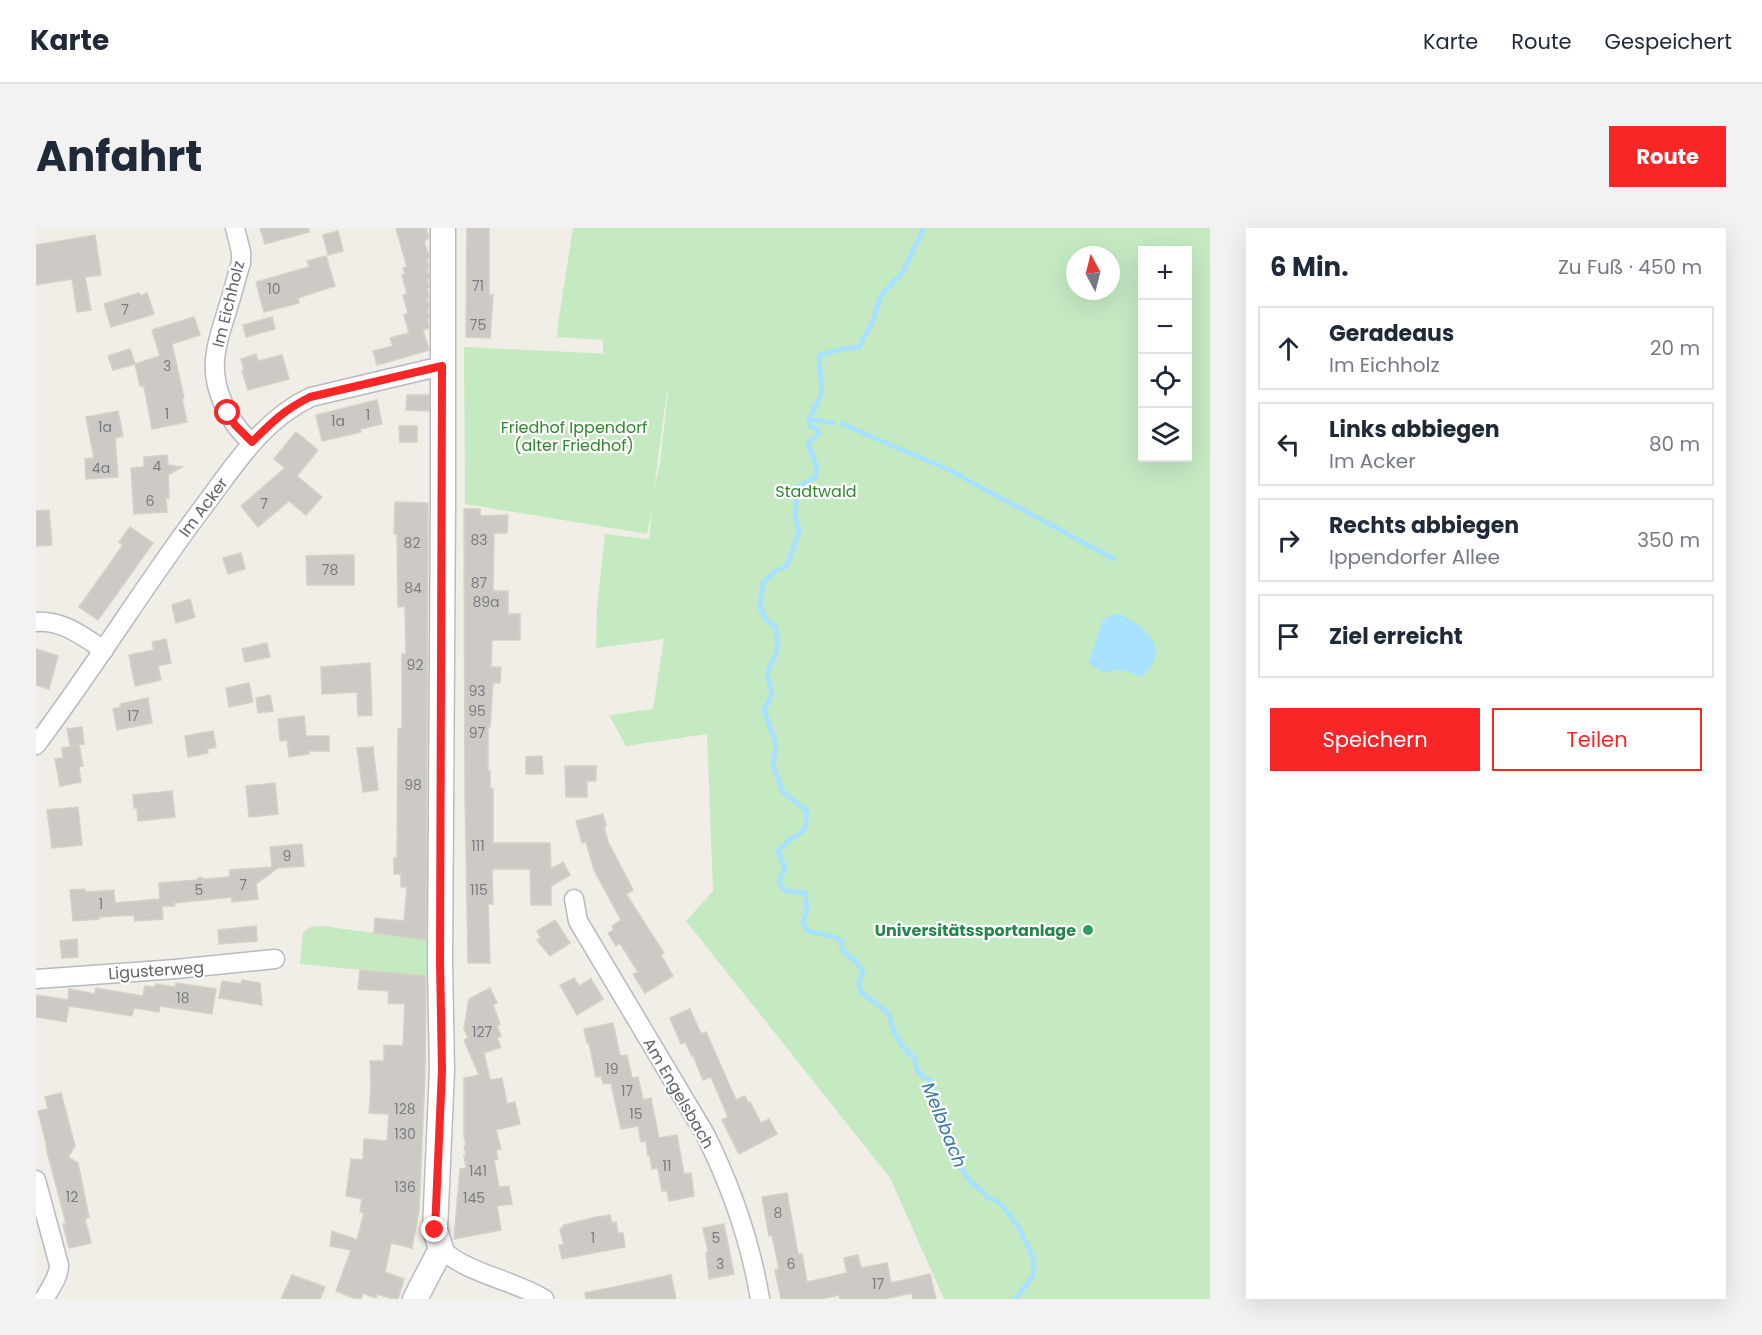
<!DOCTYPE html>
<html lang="de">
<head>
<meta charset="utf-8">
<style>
	:root { --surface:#fff; --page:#f2f2f3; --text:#1f2937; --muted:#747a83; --line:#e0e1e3; --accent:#f82627 }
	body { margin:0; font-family:Poppins,sans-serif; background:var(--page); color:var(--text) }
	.controls { position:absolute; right:18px; top:18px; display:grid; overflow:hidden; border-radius:0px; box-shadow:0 6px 24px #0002 }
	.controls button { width:54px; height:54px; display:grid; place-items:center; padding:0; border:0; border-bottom:2px solid var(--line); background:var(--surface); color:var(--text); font:30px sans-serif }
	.compass { position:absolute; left:1030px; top:18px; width:54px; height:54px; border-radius:50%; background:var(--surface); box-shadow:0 6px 24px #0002; rotate:353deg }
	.stop { position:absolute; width:18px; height:18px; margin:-14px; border:4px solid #f82627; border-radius:50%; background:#fff }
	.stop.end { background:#f82627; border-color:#fff; box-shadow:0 2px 6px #0008 }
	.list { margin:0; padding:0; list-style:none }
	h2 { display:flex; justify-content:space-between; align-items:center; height:78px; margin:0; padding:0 24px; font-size:26px }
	h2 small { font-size:20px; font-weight:400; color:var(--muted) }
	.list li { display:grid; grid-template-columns:39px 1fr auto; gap:18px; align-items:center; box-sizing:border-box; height:84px; margin:0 12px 12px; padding:0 12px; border:2px solid var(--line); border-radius:0px }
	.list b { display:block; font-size:22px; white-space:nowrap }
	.list p { margin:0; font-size:20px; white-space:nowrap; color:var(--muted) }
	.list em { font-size:20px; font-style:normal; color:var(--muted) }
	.actions { display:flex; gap:12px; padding:18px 24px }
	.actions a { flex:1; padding:14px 0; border:2px solid var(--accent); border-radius:0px; text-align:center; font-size:21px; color:var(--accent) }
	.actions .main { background:var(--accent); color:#fff }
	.icon { flex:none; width:33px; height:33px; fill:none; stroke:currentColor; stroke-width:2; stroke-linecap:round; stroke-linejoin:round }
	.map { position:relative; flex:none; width:1174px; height:1071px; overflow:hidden; border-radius:0px }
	header { display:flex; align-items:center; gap:36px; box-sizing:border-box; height:84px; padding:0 30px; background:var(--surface); border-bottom:2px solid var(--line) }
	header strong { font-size:28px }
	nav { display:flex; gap:33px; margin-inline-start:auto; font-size:21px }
	.intro { display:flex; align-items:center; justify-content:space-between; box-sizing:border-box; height:144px; padding:0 36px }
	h1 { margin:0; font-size:42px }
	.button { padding:15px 27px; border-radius:0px; background:var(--accent); color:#fff; font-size:21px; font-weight:700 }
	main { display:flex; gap:36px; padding:0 36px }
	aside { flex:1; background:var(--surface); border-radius:0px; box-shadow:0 6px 24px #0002 }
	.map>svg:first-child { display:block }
</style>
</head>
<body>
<header>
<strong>Karte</strong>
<nav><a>Karte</a><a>Route</a><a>Gespeichert</a></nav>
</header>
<div class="intro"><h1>Anfahrt</h1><a class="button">Route</a></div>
<main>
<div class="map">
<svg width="1174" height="1071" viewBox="0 0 1174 1071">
	<rect width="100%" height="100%" fill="#f1eee7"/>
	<!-- green -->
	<g fill="#c5eac2" fill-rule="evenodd">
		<path d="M537,0h637v1071h-266l-54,-121 -204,-257 27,-30 -6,-157 -81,12 -17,-31 44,-6 11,-70 -68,9 1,-40 8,-74 44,5 3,-31 -5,26 -182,-30 -1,-157 149,7 -10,-1v-13l-46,-3 1,-13zM1106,22h46v208h-46zM1039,27h36v36h-36zM632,163l-8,72 -6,26 13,-98z"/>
		<path d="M286,698l105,14v36l-127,-12 3,-31 7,-6z"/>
	</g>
	<!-- water -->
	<path fill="#a9e1ff" d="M1082,386c15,5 39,22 38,39 -1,10 -8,17 -14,24 -16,-5 -19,-10 -38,-4l-16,-10 15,-43 6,-4z"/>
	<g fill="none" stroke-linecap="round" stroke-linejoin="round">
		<!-- stream -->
		<g stroke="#a9e1ff" stroke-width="5">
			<path d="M886,0l1,2 -20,42 -22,23 -8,25 -14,27 -22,3 -18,6c0,8 4,34 2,39 -4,11 -13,20 -11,31l7,3 2,4 -11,11 9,24 -2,10 -17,8 -3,29 4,18 -13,34 -11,4 -12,12 -3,25 7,13 7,4c8,19 2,31 -7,48l5,22 -8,15 12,35 -3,20 10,27 24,19 -2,18 -17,12 -10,11 7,15 -6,16 7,8 19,2 2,15 -4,15 5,8 27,6 6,4 1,9 15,13 6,8 -4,12 2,9 27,21 6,19 9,15 11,11 3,12 6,7 7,3 3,8 -1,13 11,20 4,19 9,21 14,20 12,10 5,6 13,6 18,23 15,32 1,9 -1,8 -17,24"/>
			<path d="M773,191l24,4"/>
			<path d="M806,196l107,46 165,89"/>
		</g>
	</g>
	<!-- building -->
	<g fill="#cdc9c4" stroke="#d7d0c4" stroke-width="1.5">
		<path d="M224,0h49v4l-44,12z"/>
		<path d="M360,0h30l3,10 -5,3 5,15v2l-2,1 2,9h-2l2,8v2l-2,1 2,7 -2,3 2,8 -2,1 2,8v2h-2l2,10h-2l2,10 -6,2 6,20 -52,15 -4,-14 20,-5 -3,-8 19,-5 -5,-18 4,-2 -5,-18 4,-1 -5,-19 3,-1 -2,-6 4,-1z"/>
		<path d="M431,0h22v67h4l-3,43 -24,-1z"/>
		<path d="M302,3l5,20 -15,4 -5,-20z"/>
		<path d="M59,7l6,40 -16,2 6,33 -14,2 -5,-33 -36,6v-40z"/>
		<path d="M290,28l9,30 -37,12 1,5 -35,9 -8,-30 53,-15 -2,-6z"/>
		<path d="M103,65l1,3 7,-3 7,21 -43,13 -7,-23z"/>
		<path d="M158,89l6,18 -28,9 12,54 -2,1 5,23 -35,7 -8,-43h-4l-5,-22 25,-8 -8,-26z"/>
		<path d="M236,89l3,12 -29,8 -3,-12z"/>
		<path d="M94,121l5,15 -22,6 -5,-14z"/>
		<path d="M220,126l2,7 24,-6 7,24 -41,11 -6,-19 2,-1 -3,-11z"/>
		<path d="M371,167h22v16l-23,-1z"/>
		<path d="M341,172l5,24 -22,5 1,3 -39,9 -6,-26z"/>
		<path d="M82,183l5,25 -8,2 3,39 -32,2 -1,-20 9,-1 -8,-41z"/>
		<path d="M363,198h18v16h-17z"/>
		<path d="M260,204l22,18 -21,26 25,21 -16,18 -17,-14 -31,26 -17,-21 44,-38 -11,-9z"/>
		<path d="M131,227l1,10 14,2 -14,8 1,23h-3l1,14 -33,2 -3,-46 13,-1v-10z"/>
		<path d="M359,274l33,1 -2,437 -52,-7 1,-15 29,3 3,-34h-6v-13h-7v-16h3l1,-129 4,-1v-74h4l-1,-48 -7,1 -1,-73h-3z"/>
		<path d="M428,281h16v7l28,-1 -1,18h-13l-1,58h15v23h12v26h-28l-1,27h10l-1,16h-7l-3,44h-2v44h2v18h3v54h57l1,26 12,-7 7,13 -19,11v19h-20l-1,-36h-38l1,35h-5l2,59h-22l-3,-171z"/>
		<path d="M13,282l3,35 -16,1v-35z"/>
		<path d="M94,299l23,16 -55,77 -19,-13 44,-62 -4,-3z"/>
		<path d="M205,325l4,16 -17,5 -5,-16z"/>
		<path d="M302,327h16v30h-47l-1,-29z"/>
		<path d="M154,371l5,18 -19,6 -4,-18z"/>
		<path d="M130,411l5,24 -13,3 3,14 -26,6 -6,-31 25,-5 -2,-8z"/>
		<path d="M231,415l3,14 -25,5 -3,-13z"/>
		<path d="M0,421l22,7 -9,33 -13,-4z"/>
		<path d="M334,435l2,52 -14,1 -1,-24 -35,2 -1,-27z"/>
		<path d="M213,455l4,19 -24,5 -3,-19z"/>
		<path d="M234,467l3,16 -15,2 -2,-15z"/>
		<path d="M112,470l4,25 -35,7 -4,-21 8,-2 -1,-3z"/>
		<path d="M268,488l2,20h23v15h-21l1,3 -20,3 -2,-17 -7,1 -2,-22z"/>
		<path d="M46,499l2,17 -14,2 -3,-17z"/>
		<path d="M177,503l3,16 -9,2 1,4 -20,4 -3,-21z"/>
		<path d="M43,517l4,21 -4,1 2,15 -21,4 -5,-27 8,-1 -1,-10z"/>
		<path d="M337,519l5,43 -15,2 -6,-44z"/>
		<path d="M506,528l1,18h-17v-17z"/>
		<path d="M529,538h31v15h-9v16h-21z"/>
		<path d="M239,555l3,31 -29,3 -3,-31z"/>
		<path d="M136,563l3,26 -37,4 -1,-13h-3l-1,-13z"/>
		<path d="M42,579l4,38 -30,3 -5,-38z"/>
		<path d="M567,586l3,12 -2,1 4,15 25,48 -7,4 38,59 -3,2 12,21 -28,17 -12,-19 5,-2 -18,-29 -4,3 -8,-13 6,-3 -2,-4 9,-6 -27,-50 -8,-28 -4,1 -6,-22z"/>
		<path d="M266,616l2,22 -26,2 -22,16 2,15 -26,3v-5l-58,6 1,3h-13l1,13 -28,2 -1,-6 -35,2v2l-26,2 -3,-31 15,-1 1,3 28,-2 1,13 45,-4 -1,-16 37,-3 4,-3 5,2 25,-2 -1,-7 43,-3 -2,-20z"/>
		<path d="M519,692l15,23 -20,13 -13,-16 4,-2 -4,-7z"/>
		<path d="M220,698l1,15 -38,3 -1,-14z"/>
		<path d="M41,711l1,18 -16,1 -2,-17z"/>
		<path d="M324,742l66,6 -1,98 -6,136 -7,38 -21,-5 -6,29 19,7 -6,20h-5l-16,-5 -1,4 -13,-5 -2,6h-5l-20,-8 15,-41 -21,-4 2,-15 25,9 7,-27 -4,-1 2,-13 -16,-3 5,-37 12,1 1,-21 23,2 2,-27 -20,-1 2,-27 -1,-25h14v-16l19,1 2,-42 -17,-1 1,-12 -31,-2z"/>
		<path d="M538,750l5,8 12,-7 12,20 -26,16 -17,-30z"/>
		<path d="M206,752l18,3 2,22 -43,-7 3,-17 19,3z"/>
		<path d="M140,755l40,6 -4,25 -52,-8 -1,6 -25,-4 -2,8 -63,-10 -3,16 -30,-5v-22l32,5 1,-11 26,5 1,-6 47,8 2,-10 10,1 1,-3 19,3z"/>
		<path d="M454,760l7,15 -4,2 7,19 -3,2 4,10 -4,2 4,9 -17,6 6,27 12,-2 5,26 8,-2 5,22 -24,6 5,19 -5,1 2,9 -4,1 5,27 10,-1 3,18 -15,2 4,24 -47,9 6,-70 6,-1 -2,-13h2l-2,-9 2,-1 -2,-9v-58l15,-3 -15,-35 4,-2 -4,-9 5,-30z"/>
		<path d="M654,781l11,25 5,-2 30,68 9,-4 3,7 2,-1 11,21 8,-4 8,15 -38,20 -17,-34 6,-3 -17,-40 -8,3 -10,-25 -1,1 -7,-14 -4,2 -11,-26z"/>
		<path d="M577,795l7,33 7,-1 5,23 6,-1 5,23 8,-2 8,40 18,-3 7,39 7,-1 3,23 -25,5 -2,-10h-5l-4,-23 -6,1 -2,-13h-2l-2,-15 -5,1 -3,-16 -17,3 -10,-46 -8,1 -2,-8 -5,1 -7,-34h-2l-3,-14z"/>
		<path d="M25,865l14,53 -7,11 10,6 11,54 -4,2 6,24 -22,5 -6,-24 3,-1 -19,-72 -1,-8 -8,-32 10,-2 -3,-12z"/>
		<path d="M751,965l11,61h4l5,28 40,-9 -3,-15 14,-3 3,13 26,-5 4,20 39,-9 6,25h-23l-1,-6 -28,6h-44l-1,-4 -18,4h-40l-6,-29 4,-1 -7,-34 -3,1 -7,-39z"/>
		<path d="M574,987l2,8 4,-1 2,11h5l2,14 -63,12 -3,-14h5l-4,-15 4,-5 36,-9 1,1z"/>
		<path d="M688,996l10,50 -25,5 -3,-26 2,-1 -5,-24z"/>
		<path d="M256,1047l33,12 -5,12h-39z"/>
		<path d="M635,1047l5,24h-90l-1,-6z"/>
	</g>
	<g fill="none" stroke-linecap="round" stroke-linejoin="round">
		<!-- street casing -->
		<g stroke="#b7babe" stroke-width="21">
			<g id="street">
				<path d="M199,0l6,24v11c-5,15 -8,30 -13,44 -4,15 -10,30 -12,45 -6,33 11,69 36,91"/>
				<path d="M0,394c27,-2 46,14 68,28"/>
				<path d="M0,517c59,-78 109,-161 168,-239 31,-41 58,-86 107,-109l131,-31"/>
				<path d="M538,671l4,22 127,213c27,54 45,105 55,165"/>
				<path d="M0,751l140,-10 99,-10"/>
				<path d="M0,952l23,85c0,12 -9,24 -15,34"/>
				<path d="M405,1021c29,26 71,30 103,50"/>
			</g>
		</g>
		<!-- secondary casing -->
		<g stroke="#b8bcc1" stroke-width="27">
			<path id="secondary" d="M379,1071l26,-50 -6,-19 7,-160 -2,-107 3,-461v-274"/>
		</g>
		<!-- street -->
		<use href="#street" stroke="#fff" stroke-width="18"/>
		<!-- secondary -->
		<use href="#secondary" stroke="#fff" stroke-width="24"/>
	</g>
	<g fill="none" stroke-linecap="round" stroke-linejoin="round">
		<!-- route -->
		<path stroke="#f82627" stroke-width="8" d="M192,185l7,12 17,17c20,-20 32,-32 58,-45l132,-31 -2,597 2,107 -7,160"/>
	</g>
	<!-- markers -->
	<circle fill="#2e9e5b" stroke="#fff" stroke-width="2" cx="1052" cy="702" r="6"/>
	<g text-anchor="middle" stroke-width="4.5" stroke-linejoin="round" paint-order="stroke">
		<!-- number labels -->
		<g font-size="14" fill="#7a7c7f">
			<text x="442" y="63">71</text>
			<text x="238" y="66">10</text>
			<text x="89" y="87">7</text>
			<text x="442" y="102">75</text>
			<text x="131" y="143">3</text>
			<text x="131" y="191">1</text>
			<text x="332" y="192">1</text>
			<text x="302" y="198">1a</text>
			<text x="69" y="204">1a</text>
			<text x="121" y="243">4</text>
			<text x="65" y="245">4a</text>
			<text x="114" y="278">6</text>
			<text x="228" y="281">7</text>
			<text x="443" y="317">83</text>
			<text x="376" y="320">82</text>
			<text x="294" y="347">78</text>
			<text x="443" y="360">87</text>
			<text x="377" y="365">84</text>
			<text x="450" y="379">89a</text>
			<text x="379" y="442">92</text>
			<text x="441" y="468">93</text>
			<text x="441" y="488">95</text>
			<text x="97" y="493">17</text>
			<text x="441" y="510">97</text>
			<text x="377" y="562">98</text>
			<text x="442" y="623">111</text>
			<text x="251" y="633">9</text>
			<text x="207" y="662">7</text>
			<text x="163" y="667">5</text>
			<text x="443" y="667">115</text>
			<text x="65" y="681">1</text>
			<text x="147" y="775">18</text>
			<text x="446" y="809">127</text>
			<text x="576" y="846">19</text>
			<text x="591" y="868">17</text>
			<text x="369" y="886">128</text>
			<text x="600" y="891">15</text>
			<text x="369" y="911">130</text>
			<text x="631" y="943">11</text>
			<text x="442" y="948">141</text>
			<text x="369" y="964">136</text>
			<text x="36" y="974">12</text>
			<text x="438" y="975">145</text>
			<text x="742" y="990">8</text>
			<text x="557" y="1015">1</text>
			<text x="680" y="1015">5</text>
			<text x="684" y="1041">3</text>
			<text x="755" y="1041">6</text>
			<text x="842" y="1061">17</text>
		</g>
		<!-- street labels -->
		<g font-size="16" fill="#5e6368" stroke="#fff">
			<text transform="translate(192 76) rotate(-76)" y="6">Im Eichholz</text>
			<text transform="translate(167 279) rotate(-53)" y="6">Im Acker</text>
			<text transform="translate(120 742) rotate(-4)" y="6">Ligusterweg</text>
			<text transform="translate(643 865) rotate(60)" y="6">Am Engelsbach</text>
		</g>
		<!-- park labels -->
		<g font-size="16" fill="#31872e" stroke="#fff">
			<text x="538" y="205">Friedhof Ippendorf<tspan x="538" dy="18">(alter Friedhof)</tspan></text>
			<text x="780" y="269">Stadtwald</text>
		</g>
		<!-- leisure labels -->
		<g font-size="16" font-weight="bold" fill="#27864d" stroke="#fff" text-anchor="end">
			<text x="1040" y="708">Universitätssportanlage</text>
		</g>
		<!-- water labels -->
		<g font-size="18" font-style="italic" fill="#3777a8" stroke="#fff">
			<text transform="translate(908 897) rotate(68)" y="6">Melbbach</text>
		</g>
	</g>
</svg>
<div class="controls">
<button>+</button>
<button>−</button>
<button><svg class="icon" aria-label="locate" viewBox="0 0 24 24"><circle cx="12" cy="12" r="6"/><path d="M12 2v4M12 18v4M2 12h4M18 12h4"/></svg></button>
<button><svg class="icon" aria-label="layers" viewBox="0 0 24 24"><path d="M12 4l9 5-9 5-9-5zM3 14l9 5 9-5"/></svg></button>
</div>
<svg class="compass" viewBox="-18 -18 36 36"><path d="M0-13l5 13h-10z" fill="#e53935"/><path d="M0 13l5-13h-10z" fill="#747a83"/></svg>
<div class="stop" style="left:192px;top:185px"></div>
<div class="stop end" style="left:399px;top:1002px"></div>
</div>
<aside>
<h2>6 Min.<small>Zu Fuß · 450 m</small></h2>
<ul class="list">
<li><svg class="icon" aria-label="ahead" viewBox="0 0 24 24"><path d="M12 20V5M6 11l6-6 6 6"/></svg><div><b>Geradeaus</b><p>Im Eichholz</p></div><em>20 m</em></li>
<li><svg class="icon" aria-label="left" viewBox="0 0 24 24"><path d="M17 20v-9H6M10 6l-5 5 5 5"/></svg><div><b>Links abbiegen</b><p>Im Acker</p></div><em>80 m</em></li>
<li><svg class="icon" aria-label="right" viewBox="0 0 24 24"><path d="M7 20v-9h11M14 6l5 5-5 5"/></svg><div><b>Rechts abbiegen</b><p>Ippendorfer Allee</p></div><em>350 m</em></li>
<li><svg class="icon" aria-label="arrive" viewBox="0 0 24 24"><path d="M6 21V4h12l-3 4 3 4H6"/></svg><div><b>Ziel erreicht</b></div></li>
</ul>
<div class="actions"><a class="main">Speichern</a><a>Teilen</a></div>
</aside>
</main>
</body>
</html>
